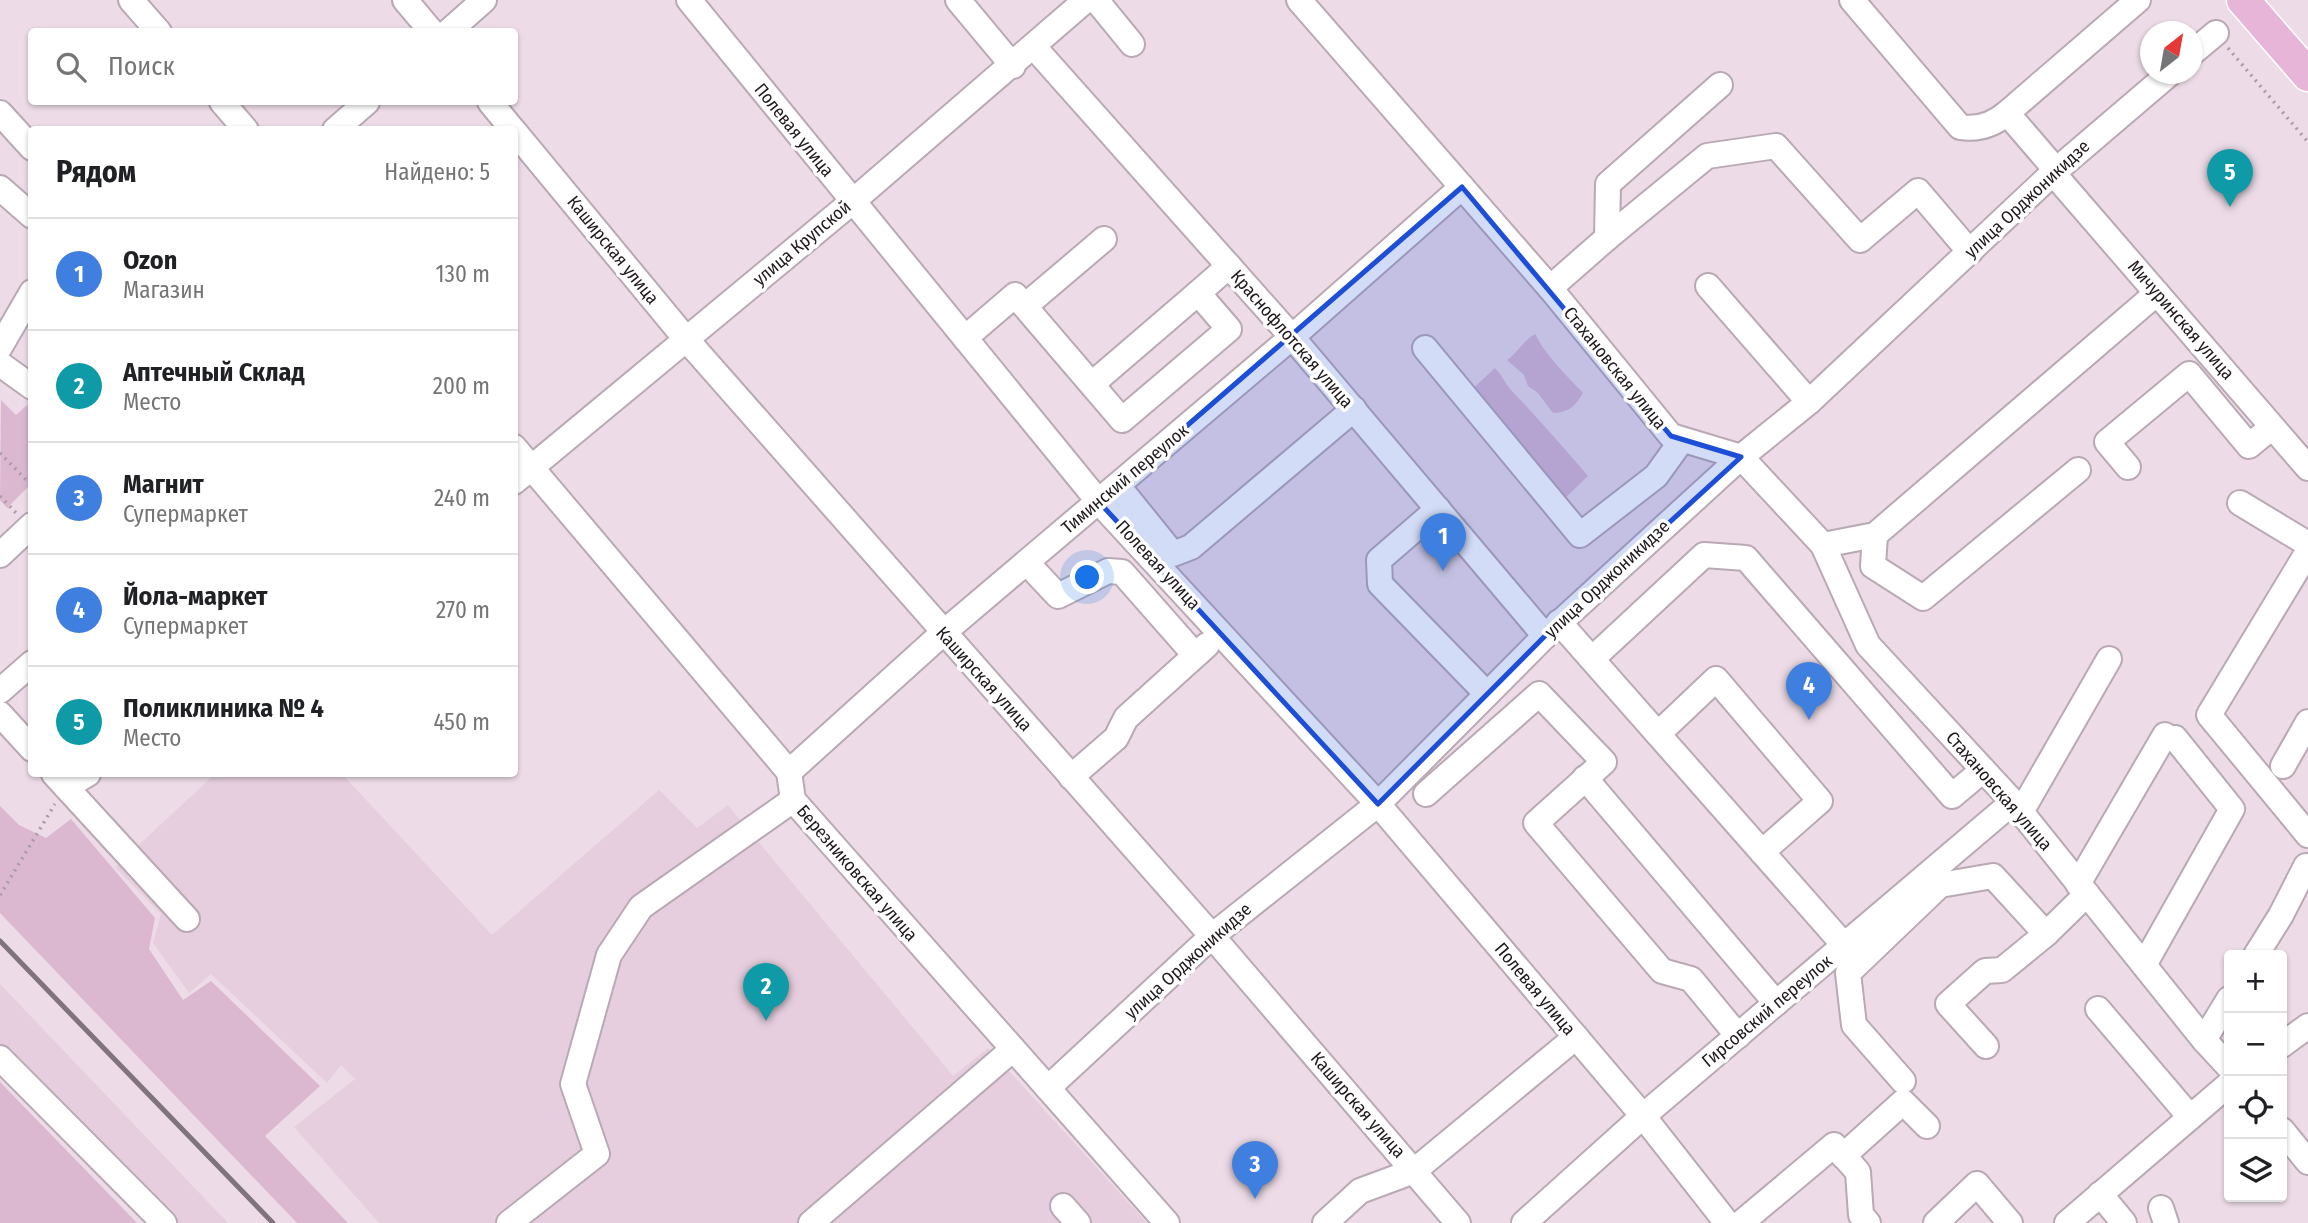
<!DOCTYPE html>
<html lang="ru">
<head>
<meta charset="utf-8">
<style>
	:root { --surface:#fff; --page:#f2f2f2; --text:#202124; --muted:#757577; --line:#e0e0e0; --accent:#b45309 }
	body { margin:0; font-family:"Fira Sans Condensed",sans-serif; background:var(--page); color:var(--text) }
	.controls { position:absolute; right:21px; bottom:21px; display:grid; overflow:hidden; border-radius:7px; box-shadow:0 2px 5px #0004 }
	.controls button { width:63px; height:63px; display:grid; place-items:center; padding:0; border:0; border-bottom:2px solid var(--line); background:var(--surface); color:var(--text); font:35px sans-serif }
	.compass { position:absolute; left:2140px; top:21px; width:63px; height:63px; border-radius:50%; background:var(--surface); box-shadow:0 2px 5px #0004; rotate:31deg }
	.you { position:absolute; left:1088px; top:578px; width:24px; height:24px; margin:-18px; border:5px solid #fff; border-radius:50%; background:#1a73e8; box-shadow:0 0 0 10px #1a73e833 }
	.badge { display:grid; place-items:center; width:46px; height:46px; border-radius:50%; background:var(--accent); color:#fff; font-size:23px; font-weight:700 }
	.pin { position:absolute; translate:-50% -58px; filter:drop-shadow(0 2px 4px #0008) }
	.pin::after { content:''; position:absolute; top:37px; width:24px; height:21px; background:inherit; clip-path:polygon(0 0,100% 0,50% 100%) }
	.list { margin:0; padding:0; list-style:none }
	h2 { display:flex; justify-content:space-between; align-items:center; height:91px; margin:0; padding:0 28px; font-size:30px }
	h2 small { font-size:23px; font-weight:400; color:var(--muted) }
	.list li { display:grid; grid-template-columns:46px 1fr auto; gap:21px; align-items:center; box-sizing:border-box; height:112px; padding:0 28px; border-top:2px solid var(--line) }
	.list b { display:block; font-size:26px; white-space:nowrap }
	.list p { margin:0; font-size:23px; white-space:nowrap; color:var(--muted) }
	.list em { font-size:23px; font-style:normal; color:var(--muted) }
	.icon { flex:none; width:38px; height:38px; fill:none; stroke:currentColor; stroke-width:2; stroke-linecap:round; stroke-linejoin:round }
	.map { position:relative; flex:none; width:2308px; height:1223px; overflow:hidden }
	.search { position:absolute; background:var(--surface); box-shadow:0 2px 5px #0004; left:28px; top:28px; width:490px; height:77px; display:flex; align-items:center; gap:18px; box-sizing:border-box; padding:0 24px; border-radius:7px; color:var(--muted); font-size:26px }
	.panel { position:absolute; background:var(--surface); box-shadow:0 2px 5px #0004; left:28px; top:126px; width:490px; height:651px; border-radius:7px }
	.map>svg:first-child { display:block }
</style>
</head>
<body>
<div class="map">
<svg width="2308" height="1223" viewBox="0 0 2308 1223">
	<rect width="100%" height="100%" fill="#eddce7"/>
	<!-- built -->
	<g fill="#e6cede">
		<path d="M215,774h127l150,161 167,-145 38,38 31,-23 225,271 35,-28 159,175h-768l-85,-96 61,-48 -14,-14 -14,18 -116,-109 -22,19 -36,-50 8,-29 -46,-47z"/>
		<path d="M0,984l228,239h-66l-162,-169z"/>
	</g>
	<!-- green -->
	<g fill="#dbb8d0">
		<path d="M1535,334c11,22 31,41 48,59 -8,13 -13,19 -30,20l-15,-20 -10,-7 -4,-11 -17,-15c11,-8 17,-20 28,-26z"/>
		<path d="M1495,368c6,6 10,15 16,22 27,28 52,57 77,86l-27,26 -93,-109z"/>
		<path d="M1,400l15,15 11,-10 4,4v75l-24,24 -7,-8z"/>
		<path d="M0,806l19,19 27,13 25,-19 84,99 -6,31 34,51 28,-19 109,105 -55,50 83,87h-51l-297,-310z"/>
		<path d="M0,1082l137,141h-137z"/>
	</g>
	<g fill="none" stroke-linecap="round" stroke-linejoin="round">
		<!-- minor casing -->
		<g stroke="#b9a9b4" stroke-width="28">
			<g id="minor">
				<path d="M131,0l28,32"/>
				<path d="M405,0l27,32"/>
				<path d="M689,0l410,502 279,302 265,312 84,107"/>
				<path d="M958,0l55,66"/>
				<path d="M1096,0l36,44"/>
				<path d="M1299,0l251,288 121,148 70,21 82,88 45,100 145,157 191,238 25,27"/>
				<path d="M1852,0l108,127c18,3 33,-2 47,-14l49,57"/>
				<path d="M448,32l36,-32"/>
				<path d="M1034,47l258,290 253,299"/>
				<path d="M2192,53l24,-20"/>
				<path d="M222,102l24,28"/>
				<path d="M490,102l23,28"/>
				<path d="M0,113l32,35"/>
				<path d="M2007,113l131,-113"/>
				<path d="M335,130l32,-28"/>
				<path d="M514,131l172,208 526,597 246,287"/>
				<path d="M2053,173l255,295"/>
				<path d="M0,188l32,28"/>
				<path d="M1607,238l1,-54 112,-99"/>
				<path d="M1708,286l101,116"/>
				<path d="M1550,288l57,-50 100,-82 69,-10 84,94 58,-49 52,61"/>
				<path d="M1025,306l79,-67"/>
				<path d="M965,338l50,-43 107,125 107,-91 -31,-36 31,-27"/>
				<path d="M0,347l32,-55"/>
				<path d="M1425,348l155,187 76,-59 26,-36"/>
				<path d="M0,364l32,23"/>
				<path d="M1092,384l106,-91"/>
				<path d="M514,447l275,325 4,28 374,423"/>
				<path d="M2128,467l-21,-25 82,-68 60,72 23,-19"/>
				<path d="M514,482l338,-280 234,-202"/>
				<path d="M1118,486l55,68 18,-7 163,-138"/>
				<path d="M2240,503l68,41"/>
				<path d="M1438,509l-59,51 1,24 107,110"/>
				<path d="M1875,535l-2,31 50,32 155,-128"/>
				<path d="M1823,545l52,-10 282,-242"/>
				<path d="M0,555l32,-30"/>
				<path d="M2308,555l-4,3 -95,157 99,120"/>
				<path d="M1027,563l31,33 50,-25 14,1 73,83"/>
				<path d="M1559,622l285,323"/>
				<path d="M1592,659l112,-104 42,3 206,238 31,-26"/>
				<path d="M0,691l32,-28"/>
				<path d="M0,714l32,35"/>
				<path d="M1658,734l58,-55 104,122 -58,51"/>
				<path d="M2283,766l25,-44"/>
				<path d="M789,772l154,-139 349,-296 170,-150"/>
				<path d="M54,774l133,145"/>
				<path d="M1071,777l45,-39 10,-20 81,-73"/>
				<path d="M1585,778l191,225"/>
				<path d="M66,787l22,-13"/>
				<path d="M1426,794l113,-100 65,68 -68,61 126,148 29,8 47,57"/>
				<path d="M2021,812l88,-153"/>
				<path d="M2078,884l87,-149"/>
				<path d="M2256,955l25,-40 25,-49"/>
				<path d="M2144,965l88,-156 -57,-71"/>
				<path d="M2098,1009l92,108"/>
				<path d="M2204,1040l25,-41"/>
				<path d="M2282,1045l26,-19"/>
				<path d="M1986,1046l-38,-42 37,-33 17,-1 44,-36"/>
				<path d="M0,1058l164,165"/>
				<path d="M1903,1081l-49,-56 -6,-52 92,-88 53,-9 53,58 41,-40"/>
				<path d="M1048,1088l164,-152 166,-132 167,-168 196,-179 68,-55 244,-229 116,-99"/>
				<path d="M2282,1130l26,32"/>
				<path d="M1843,1156l60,-54 24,24"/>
				<path d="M2100,1194l24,29"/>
				<path d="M1063,1206l15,17"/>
				<path d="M2161,1208l5,15"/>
				<path d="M509,1223l88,-69 -24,-70 36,-129 32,-48 152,-107"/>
				<path d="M811,1223l202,-174"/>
				<path d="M1325,1223l35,-32 54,-20 162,-134"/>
				<path d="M1524,1223l119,-107 370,-314"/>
				<path d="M1741,1223l93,-78 24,27 3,43 7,8"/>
				<path d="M1936,1223l41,-39 33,39"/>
				<path d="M2067,1223l162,-139"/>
			</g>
		</g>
		<!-- major casing -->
		<g stroke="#fff" stroke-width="35">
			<path id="major" d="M2243,0l65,75"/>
		</g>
		<!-- path -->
		<g stroke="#a99ca4" stroke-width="3.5" stroke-dasharray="2 5" stroke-linecap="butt">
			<path d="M2228,48l80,94"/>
			<path d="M0,453l32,33"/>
			<path d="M0,496l16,17"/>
			<path d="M0,895l55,-91"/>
		</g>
		<!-- minor -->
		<use href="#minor" stroke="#fff" stroke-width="24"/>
		<!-- major -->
		<use href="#major" stroke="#e6b5d8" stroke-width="32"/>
		<!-- rail -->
		<path stroke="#7f747c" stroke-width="5" d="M0,941l273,282"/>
	</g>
	<!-- marked area -->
	<path fill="#1d4ed8" fill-opacity="0.2" stroke="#1d4ed8" stroke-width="5" stroke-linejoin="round" d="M1462,187l209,249 70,21 -196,179 -167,168 -279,-302z"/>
	<g text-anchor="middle" stroke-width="7" stroke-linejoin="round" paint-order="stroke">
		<!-- street labels -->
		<g font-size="18" fill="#1f191d" stroke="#fff">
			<text transform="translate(794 130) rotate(51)" y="6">Полевая улица</text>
			<text transform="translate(2027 199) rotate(-43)" y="6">улица Орджоникидзе</text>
			<text transform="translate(802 243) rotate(-40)" y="6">улица Крупской</text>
			<text transform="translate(613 250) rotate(51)" y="6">Каширская улица</text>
			<text transform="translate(2181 320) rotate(49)" y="6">Мичуринская улица</text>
			<text transform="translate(1292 339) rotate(49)" y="6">Краснофлотская улица</text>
			<text transform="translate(1615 368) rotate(51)" y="6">Стахановская улица</text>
			<text transform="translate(1125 479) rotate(-40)" y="6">Тиминский переулок</text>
			<text transform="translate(1158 565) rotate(47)" y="6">Полевая улица</text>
			<text transform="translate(1607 579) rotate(-43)" y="6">улица Орджоникидзе</text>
			<text transform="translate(984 679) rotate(48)" y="6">Каширская улица</text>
			<text transform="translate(1999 791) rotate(49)" y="6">Стахановская улица</text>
			<text transform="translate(857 873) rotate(49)" y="6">Березниковская улица</text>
			<text transform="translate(1188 961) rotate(-42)" y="6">улица Орджоникидзе</text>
			<text transform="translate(1535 989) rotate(50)" y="6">Полевая улица</text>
			<text transform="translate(1767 1011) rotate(-40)" y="6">Гирсовский переулок</text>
			<text transform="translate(1358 1105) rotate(49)" y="6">Каширская улица</text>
		</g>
	</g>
</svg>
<div class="controls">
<button>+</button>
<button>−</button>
<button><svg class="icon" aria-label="locate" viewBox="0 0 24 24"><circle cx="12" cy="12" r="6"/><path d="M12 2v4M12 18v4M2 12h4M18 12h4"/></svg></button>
<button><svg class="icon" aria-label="layers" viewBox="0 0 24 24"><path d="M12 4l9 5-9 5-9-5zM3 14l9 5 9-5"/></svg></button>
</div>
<svg class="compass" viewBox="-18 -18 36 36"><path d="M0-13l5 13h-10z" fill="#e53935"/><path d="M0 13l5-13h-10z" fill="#757577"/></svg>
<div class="you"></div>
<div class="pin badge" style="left:1443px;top:571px;background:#3f7fe0">1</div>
<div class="pin badge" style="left:766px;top:1021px;background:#0f9aa8">2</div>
<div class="pin badge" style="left:1255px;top:1199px;background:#3f7fe0">3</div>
<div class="pin badge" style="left:1809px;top:720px;background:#3f7fe0">4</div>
<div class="pin badge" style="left:2230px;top:207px;background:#0f9aa8">5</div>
<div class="search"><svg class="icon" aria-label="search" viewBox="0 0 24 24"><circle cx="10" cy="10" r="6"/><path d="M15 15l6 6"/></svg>Поиск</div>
<section class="panel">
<h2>Рядом<small>Найдено: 5</small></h2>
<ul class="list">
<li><span class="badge" style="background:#3f7fe0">1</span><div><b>Ozon</b><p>Магазин</p></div><em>130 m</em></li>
<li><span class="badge" style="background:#0f9aa8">2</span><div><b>Аптечный Склад</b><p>Место</p></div><em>200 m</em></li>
<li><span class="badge" style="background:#3f7fe0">3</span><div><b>Магнит</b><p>Супермаркет</p></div><em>240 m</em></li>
<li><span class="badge" style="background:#3f7fe0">4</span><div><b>Йола-маркет</b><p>Супермаркет</p></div><em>270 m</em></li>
<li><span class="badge" style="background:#0f9aa8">5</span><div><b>Поликлиника № 4</b><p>Место</p></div><em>450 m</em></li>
</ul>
</section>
</div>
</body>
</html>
